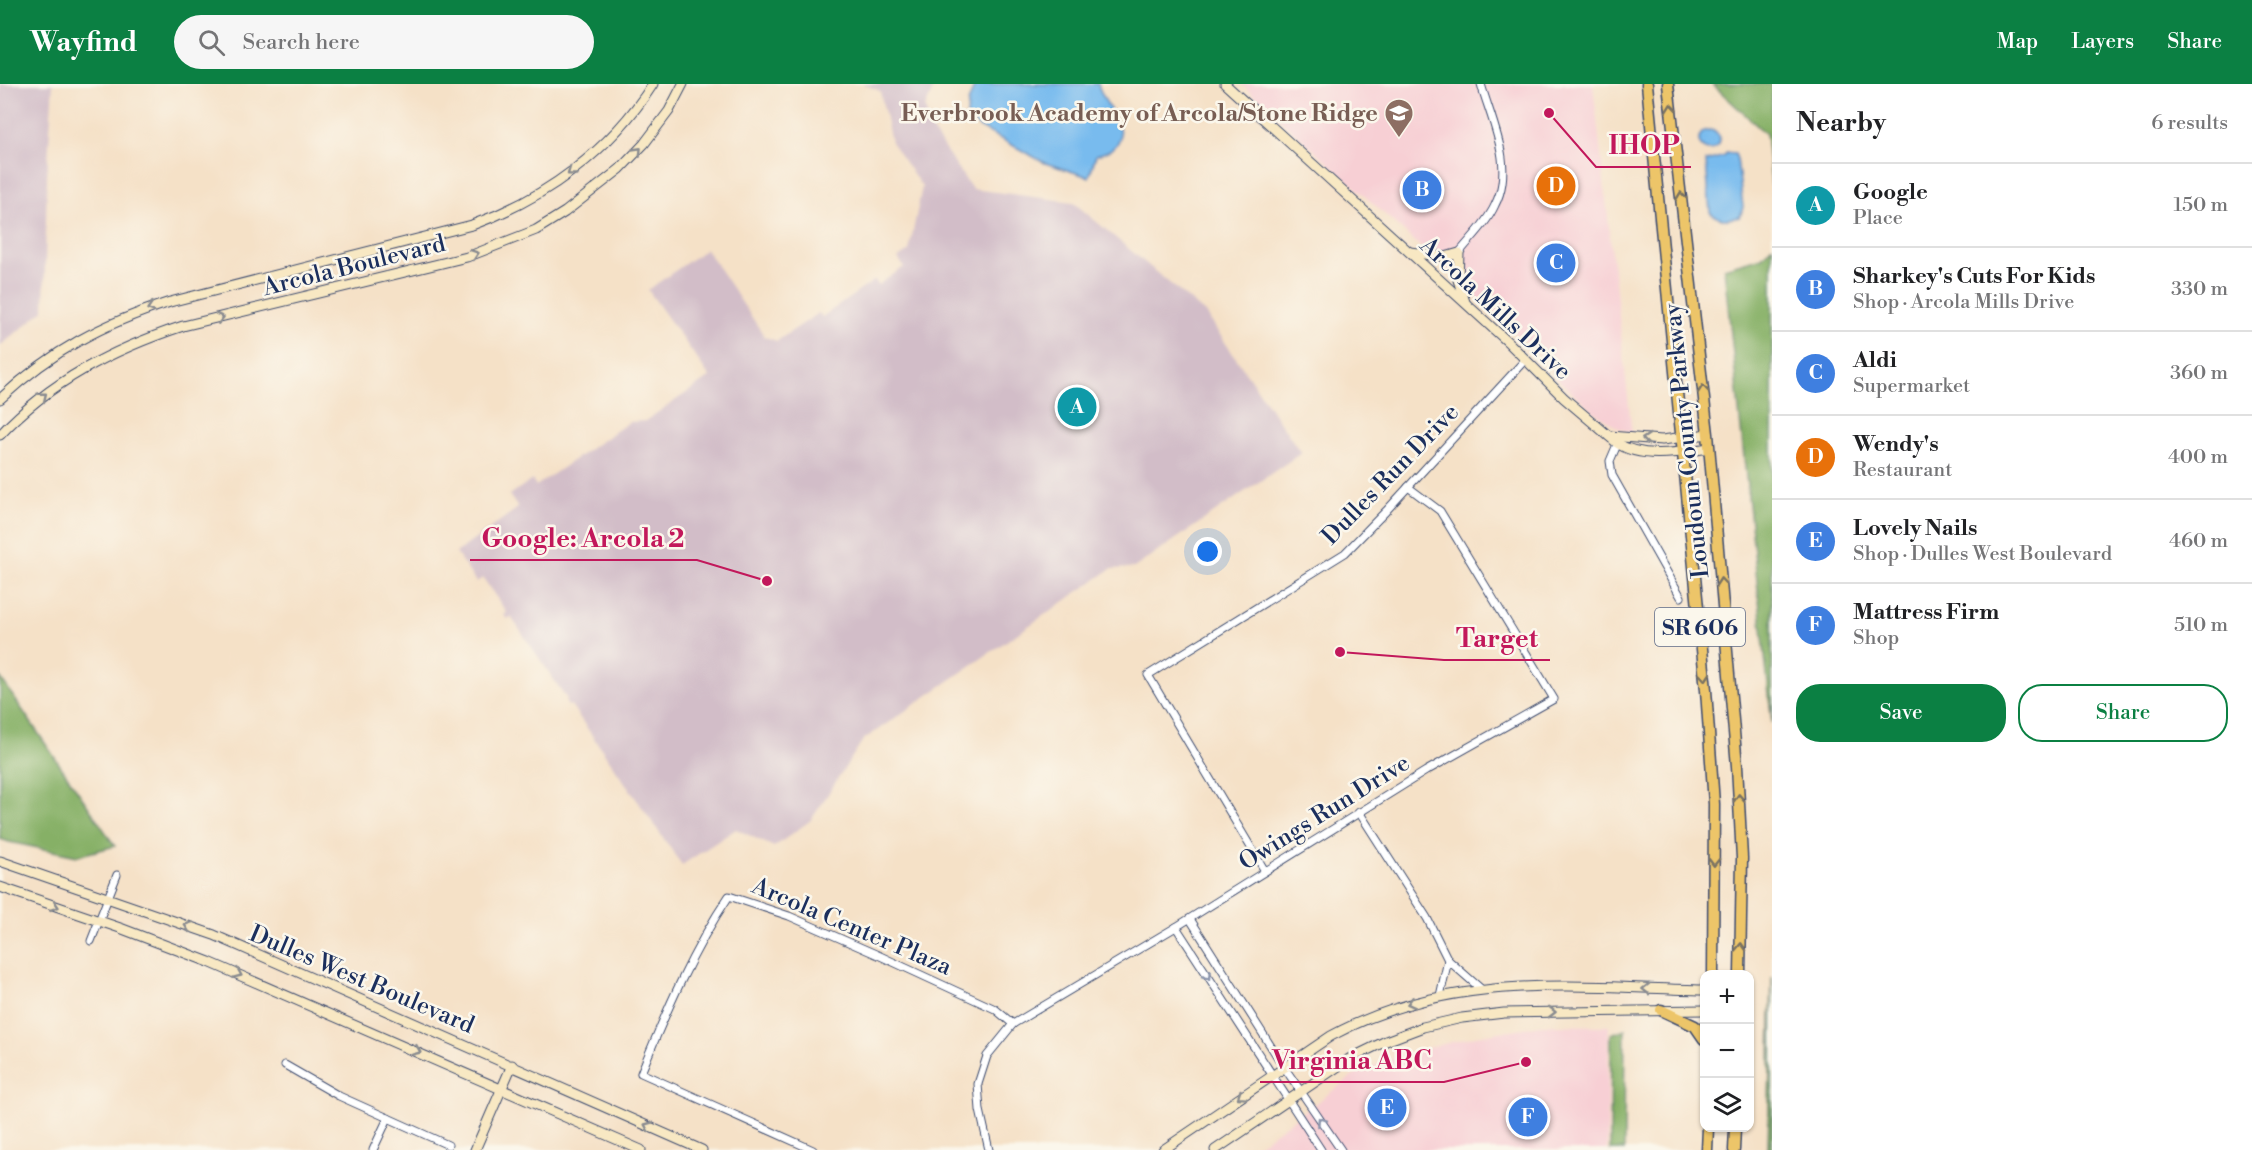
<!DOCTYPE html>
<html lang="en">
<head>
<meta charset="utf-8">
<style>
	:root { --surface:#fff; --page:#f6f6f6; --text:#202124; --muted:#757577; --line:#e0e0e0; --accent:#0b8043 }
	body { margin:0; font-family:"Libre Bodoni",serif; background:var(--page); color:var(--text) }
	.controls { position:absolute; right:18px; bottom:18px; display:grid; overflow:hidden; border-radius:12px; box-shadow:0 2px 4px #0004 }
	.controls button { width:54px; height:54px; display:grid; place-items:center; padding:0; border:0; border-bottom:2px solid var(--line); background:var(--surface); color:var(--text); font:30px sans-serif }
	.you { position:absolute; left:1208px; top:468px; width:21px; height:21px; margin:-15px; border:4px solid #fff; border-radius:50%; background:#1a73e8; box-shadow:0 0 0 9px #1a73e833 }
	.badge { display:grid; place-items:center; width:39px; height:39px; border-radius:50%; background:var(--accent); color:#fff; font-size:20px; font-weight:700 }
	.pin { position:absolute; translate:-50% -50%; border:3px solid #fff; box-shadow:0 2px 6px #0006 }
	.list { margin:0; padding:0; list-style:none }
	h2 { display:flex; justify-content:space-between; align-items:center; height:78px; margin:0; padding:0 24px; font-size:26px }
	h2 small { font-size:20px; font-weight:400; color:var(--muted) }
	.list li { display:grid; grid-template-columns:39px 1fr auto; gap:18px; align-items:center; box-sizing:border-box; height:84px; padding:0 24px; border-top:2px solid var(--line) }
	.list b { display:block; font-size:22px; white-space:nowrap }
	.list p { margin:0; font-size:20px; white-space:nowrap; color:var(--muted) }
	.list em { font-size:20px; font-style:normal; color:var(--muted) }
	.actions { display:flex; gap:12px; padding:18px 24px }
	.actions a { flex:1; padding:14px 0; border:2px solid var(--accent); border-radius:24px; text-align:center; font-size:21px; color:var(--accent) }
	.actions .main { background:var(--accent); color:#fff }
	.icon { flex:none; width:33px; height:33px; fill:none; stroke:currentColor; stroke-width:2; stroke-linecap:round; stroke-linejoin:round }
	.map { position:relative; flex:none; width:1772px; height:1066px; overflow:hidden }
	header { display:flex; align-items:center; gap:36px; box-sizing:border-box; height:84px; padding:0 30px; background:var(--accent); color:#fff }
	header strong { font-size:28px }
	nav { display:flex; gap:33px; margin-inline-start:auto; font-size:21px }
	.search { width:420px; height:54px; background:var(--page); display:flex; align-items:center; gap:15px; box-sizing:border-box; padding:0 21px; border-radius:33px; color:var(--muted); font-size:22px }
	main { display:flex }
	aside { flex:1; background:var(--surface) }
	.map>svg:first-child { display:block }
</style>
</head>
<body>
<header>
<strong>Wayfind</strong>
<div class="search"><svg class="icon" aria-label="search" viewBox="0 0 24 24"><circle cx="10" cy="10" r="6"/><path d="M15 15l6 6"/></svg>Search here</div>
<nav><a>Map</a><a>Layers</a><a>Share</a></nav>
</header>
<main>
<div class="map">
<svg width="1772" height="1066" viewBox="0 0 1772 1066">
	<rect width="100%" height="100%" fill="#fbf7ec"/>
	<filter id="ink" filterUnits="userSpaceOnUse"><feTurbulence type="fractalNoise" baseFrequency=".0167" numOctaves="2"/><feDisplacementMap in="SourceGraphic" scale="12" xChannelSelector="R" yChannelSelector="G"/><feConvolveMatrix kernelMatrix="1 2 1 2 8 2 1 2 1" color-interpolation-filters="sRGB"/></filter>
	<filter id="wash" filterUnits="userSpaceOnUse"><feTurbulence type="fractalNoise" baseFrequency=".008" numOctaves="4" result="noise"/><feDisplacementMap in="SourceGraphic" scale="24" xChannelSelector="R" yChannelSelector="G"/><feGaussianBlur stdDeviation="1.35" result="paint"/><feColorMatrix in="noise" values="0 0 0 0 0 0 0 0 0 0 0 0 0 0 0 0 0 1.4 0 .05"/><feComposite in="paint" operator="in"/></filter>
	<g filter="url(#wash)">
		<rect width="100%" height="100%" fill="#f5e1c7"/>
		<!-- built -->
		<g fill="#f7cfd4">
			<path d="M1241,0h352l39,349 -14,-5 -24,-16 -40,-36 -2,-8 -11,-12z"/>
			<path d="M1542,941l67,1 -2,124h-356l109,-79 48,-18 68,-17z"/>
		</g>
		<!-- industrial -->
		<g fill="#d2bdc8">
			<path d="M0,0h53l-6,92 -3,134 -44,36z"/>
			<path d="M863,0h72l-10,24 6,21 41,60 101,13 132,111 96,140 -167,115 -23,1 -248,171 -52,80 -37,27 -38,-18 -54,36 -111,-160 -3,1 -3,-5 2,-2 -56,-82 -4,2 -3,-4 3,-2 -24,-35 -7,4 -20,-29 62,-45 -9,-13 23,-15 4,6 93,-64 16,-1 65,-44 -62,-87 58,-41 59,88 12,4 42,-28 3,4 53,-37 3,5 26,-18 -6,-9 11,-7 13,-64 -31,-45 -11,-51z"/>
		</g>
		<!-- forest -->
		<g fill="#86b066" stroke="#507062" stroke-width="1.5">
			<path d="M1712,0h60v104l-6,-54z"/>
			<path d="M1772,162v477l-48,-455 38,-11z"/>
			<path d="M0,593l115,169 -38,10 -68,-14 -9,-3z"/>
			<path d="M1772,893v173h-4z"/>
			<path d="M1625,945l-1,121h-14l1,-116z"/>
		</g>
		<!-- water -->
		<g fill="#78bbee" stroke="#4a75a6" stroke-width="1.5">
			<path d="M975,0h123c7,27 47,59 -2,71l-7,22 -44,-14 -66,-36 -12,-11 1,-13z"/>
			<circle cx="1709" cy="56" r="10"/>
			<path d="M1726,69l9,1 2,5 6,48 -3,10c-11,2 -21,5 -30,-5l-4,-51 19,-5z"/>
		</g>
	</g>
	<g filter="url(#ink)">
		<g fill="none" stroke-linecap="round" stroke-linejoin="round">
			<!-- street casing -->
			<g stroke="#3c4a6e" stroke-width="9">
				<g id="street">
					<path d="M1459,169c12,-15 28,-30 36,-48 20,-39 -3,-82 -14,-121"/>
					<path d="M1619,356l-9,21 2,14 69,122"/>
					<path d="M1359,728l68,106 21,42 33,29"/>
					<path d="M1265,787l-117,-196 197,-122 41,-42 139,-151"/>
					<path d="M1190,835l94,148 57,83"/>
					<path d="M1176,843l145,223"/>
					<path d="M91,857l26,-66"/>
					<path d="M1440,912l8,-36"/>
					<path d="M285,981l54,31 109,49"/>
					<path d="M373,1066l15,-32"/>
					<path d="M813,1066l-172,-77c25,-61 51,-122 88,-177l60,20 89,39 117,54 18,15"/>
					<path d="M989,1066l-9,-40 -2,-26 9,-28 26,-32 163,-97 250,-156 128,-72 -114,-188 -32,-24"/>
				</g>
			</g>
			<!-- secondary casing -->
			<g stroke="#3c4a6e" stroke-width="11">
				<g id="secondary">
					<path d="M1225,0l284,259 55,55 53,45c25,17 64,9 92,5"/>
					<path d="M1410,168l35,5 14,-4 -1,27 7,22"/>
					<path d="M0,315c53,-49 102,-75 170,-97l302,-77c74,-27 138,-74 181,-141"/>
					<path d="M0,351c50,-54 114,-86 183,-109l284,-69 69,-27 29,-18 55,-43 24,-25 25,-33 14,-27"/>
					<path d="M1609,352l53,4 46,-6"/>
					<path d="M0,777l214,74 488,215"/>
					<path d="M0,803l120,41 89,34 432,188"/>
					<path d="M475,1066l37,-85"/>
					<path d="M1163,1066l168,-114c120,-65 243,-49 373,-46"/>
					<path d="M1215,1066l134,-91 37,-18 37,-14 39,-9 42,-5 200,-3"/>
				</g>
			</g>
			<!-- primary casing -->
			<g stroke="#3c4a6e" stroke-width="13">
				<g id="primary">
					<path d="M1647,0l59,606 8,114 -1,170"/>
					<path d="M1668,0l40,350 29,332 5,92 -2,116"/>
					<path d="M1661,926l34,16 9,13"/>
					<path d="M1707,1066l1,-22"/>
					<path d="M1734,1066l1,-22"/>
				</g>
			</g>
			<!-- street -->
			<use href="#street" stroke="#fff" stroke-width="7"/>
			<!-- secondary -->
			<use href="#secondary" stroke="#f8e8c3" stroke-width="9"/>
			<!-- primary -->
			<use href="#primary" stroke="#edc569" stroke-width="10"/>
		</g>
		<!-- one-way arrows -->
		<defs><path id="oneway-chevron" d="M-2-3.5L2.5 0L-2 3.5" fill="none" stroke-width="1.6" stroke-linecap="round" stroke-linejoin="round" transform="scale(1.5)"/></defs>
		<g stroke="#797263">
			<use href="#oneway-chevron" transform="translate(1671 24) rotate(-96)"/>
			<use href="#oneway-chevron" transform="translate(1681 112) rotate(-97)"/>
			<use href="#oneway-chevron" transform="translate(1703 305) rotate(-96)"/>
			<use href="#oneway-chevron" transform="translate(1721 498) rotate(-95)"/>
			<use href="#oneway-chevron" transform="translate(1705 593) rotate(85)"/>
			<use href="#oneway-chevron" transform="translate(1739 714) rotate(-93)"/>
			<use href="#oneway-chevron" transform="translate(1714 778) rotate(91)"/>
			<use href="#oneway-chevron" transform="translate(1741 863) rotate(-88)"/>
		</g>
		<g stroke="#8a8c90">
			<use href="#oneway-chevron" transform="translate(638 67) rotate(-46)"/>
			<use href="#oneway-chevron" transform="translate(571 88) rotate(144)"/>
			<use href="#oneway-chevron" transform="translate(475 170) rotate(-19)"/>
			<use href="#oneway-chevron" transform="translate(151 224) rotate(162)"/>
			<use href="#oneway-chevron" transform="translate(220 234) rotate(-13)"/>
			<use href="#oneway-chevron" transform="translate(43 312) rotate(-39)"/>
			<use href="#oneway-chevron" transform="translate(1646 355) rotate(-175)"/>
			<use href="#oneway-chevron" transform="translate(55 822) rotate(19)"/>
			<use href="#oneway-chevron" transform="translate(188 842) rotate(-159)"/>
			<use href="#oneway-chevron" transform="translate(238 890) rotate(23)"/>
			<use href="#oneway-chevron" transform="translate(1646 905) rotate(-179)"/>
			<use href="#oneway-chevron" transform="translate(1411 919) rotate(166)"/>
			<use href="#oneway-chevron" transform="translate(1552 928) rotate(1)"/>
			<use href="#oneway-chevron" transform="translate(417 967) rotate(24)"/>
			<use href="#oneway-chevron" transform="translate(1241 1012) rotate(146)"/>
			<use href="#oneway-chevron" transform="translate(648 1042) rotate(-156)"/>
		</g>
		<g stroke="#8d97ae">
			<use href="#oneway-chevron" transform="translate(1208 892) rotate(57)"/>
			<use href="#oneway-chevron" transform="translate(1321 1037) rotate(-124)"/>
		</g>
	</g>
	<!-- icons -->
	<defs>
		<g id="school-pin" transform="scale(1.5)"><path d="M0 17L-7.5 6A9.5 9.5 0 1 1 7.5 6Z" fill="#8d6e63" stroke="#fbf7ec"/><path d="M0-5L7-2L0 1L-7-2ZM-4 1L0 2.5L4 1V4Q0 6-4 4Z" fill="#fff"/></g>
	</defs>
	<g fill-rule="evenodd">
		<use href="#school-pin" x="1399" y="29"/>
	</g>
	<g text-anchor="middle" stroke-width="5" stroke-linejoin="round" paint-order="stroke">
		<!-- shield labels -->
		<rect fill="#fbf7ec" stroke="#5e6b89" stroke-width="1.5" x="1655" y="524" width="90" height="38" rx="4.5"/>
		<g font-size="22" font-weight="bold" fill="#1b2f5e">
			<text x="1700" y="551">SR 606</text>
		</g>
		<!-- education labels -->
		<g font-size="24" font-weight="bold" fill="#785e54" stroke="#fbf7ec" text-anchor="end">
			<text x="1378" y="37">Everbrook Academy of Arcola/Stone Ridge</text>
		</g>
		<!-- street labels -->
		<g font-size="24" fill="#1b2f5e" stroke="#fbf7ec">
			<text transform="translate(354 181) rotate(-14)" y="8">Arcola Boulevard</text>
			<text transform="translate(1496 224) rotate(43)" y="8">Arcola Mills Drive</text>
			<text transform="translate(1686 357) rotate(-96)" y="8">Loudoun County Parkway</text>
			<text transform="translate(1390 390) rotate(-46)" y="8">Dulles Run Drive</text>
			<text transform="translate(1324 728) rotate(-32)" y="8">Owings Run Drive</text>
			<text transform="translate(852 842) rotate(23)" y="8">Arcola Center Plaza</text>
			<text transform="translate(362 895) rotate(23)" y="8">Dulles West Boulevard</text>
		</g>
	</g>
	<!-- callouts -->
	<path fill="none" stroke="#c2185b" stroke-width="2" d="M1549 29L1596 83H1691M767 497L697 476H470M1340 568L1444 576H1550M1526 978L1444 998H1260"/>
	<g fill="#c2185b" stroke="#fbf7ec" stroke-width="2">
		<circle cx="1549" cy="29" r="6"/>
		<circle cx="767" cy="497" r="6"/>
		<circle cx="1340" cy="568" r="6"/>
		<circle cx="1526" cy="978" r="6"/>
	</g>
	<g font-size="26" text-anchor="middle" font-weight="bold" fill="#c2185b" stroke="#fbf7ec" stroke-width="5" stroke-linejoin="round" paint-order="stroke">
		<text x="1644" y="70">IHOP</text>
		<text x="583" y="463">Google: Arcola 2</text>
		<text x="1497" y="563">Target</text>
		<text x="1352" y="985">Virginia ABC</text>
	</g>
</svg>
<div class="controls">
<button>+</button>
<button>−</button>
<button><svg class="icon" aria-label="layers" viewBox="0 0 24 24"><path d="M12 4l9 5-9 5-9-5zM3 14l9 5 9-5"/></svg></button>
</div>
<div class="you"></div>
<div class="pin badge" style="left:1077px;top:323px;background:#0f9aa8">A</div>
<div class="pin badge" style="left:1422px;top:106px;background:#3f7fe0">B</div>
<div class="pin badge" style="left:1556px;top:179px;background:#3f7fe0">C</div>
<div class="pin badge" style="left:1556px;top:102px;background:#e8710a">D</div>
<div class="pin badge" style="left:1387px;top:1024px;background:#3f7fe0">E</div>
<div class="pin badge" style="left:1528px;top:1033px;background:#3f7fe0">F</div>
</div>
<aside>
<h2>Nearby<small>6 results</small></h2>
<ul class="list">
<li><span class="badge" style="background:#0f9aa8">A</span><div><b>Google</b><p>Place</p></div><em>150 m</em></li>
<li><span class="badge" style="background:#3f7fe0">B</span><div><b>Sharkey's Cuts For Kids</b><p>Shop · Arcola Mills Drive</p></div><em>330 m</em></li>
<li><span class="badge" style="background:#3f7fe0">C</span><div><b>Aldi</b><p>Supermarket</p></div><em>360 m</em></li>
<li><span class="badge" style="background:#e8710a">D</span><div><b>Wendy's</b><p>Restaurant</p></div><em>400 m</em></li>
<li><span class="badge" style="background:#3f7fe0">E</span><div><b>Lovely Nails</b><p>Shop · Dulles West Boulevard</p></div><em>460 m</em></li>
<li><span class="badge" style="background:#3f7fe0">F</span><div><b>Mattress Firm</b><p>Shop</p></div><em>510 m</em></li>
</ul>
<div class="actions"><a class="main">Save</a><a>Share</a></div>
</aside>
</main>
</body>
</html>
